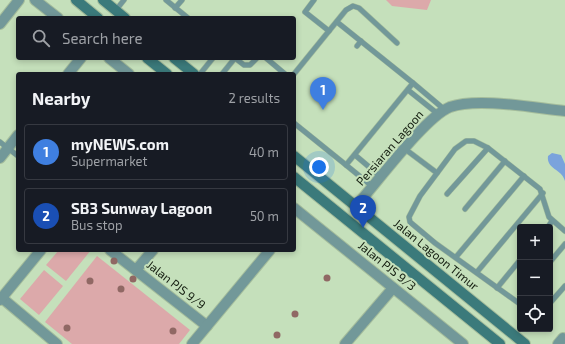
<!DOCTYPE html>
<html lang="en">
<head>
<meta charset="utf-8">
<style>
	:root { --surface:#171b24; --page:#20242c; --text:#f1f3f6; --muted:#9ea1a6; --line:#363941; --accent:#ea580c }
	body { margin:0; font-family:"Exo 2",sans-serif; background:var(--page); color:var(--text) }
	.controls { position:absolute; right:12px; bottom:12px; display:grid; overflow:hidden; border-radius:4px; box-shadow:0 2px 6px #0003 }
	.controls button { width:36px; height:36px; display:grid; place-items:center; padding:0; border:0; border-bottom:1px solid var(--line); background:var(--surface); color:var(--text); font:20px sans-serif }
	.you { position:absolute; left:319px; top:167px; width:14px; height:14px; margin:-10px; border:3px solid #fff; border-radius:50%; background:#1a73e8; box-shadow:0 0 0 6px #1a73e833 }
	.badge { display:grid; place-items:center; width:26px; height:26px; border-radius:50%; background:var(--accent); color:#fff; font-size:13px; font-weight:700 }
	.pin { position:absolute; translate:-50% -33px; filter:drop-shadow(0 1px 2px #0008) }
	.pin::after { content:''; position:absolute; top:21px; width:14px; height:12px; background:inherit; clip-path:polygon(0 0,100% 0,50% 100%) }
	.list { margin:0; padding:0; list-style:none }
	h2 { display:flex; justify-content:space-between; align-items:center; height:52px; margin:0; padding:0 16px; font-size:17px }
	h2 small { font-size:13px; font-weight:400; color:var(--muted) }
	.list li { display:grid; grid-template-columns:26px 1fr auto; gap:12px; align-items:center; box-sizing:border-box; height:56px; margin:0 8px 8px; padding:0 8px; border:1px solid var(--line); border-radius:4px }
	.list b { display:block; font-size:15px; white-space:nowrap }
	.list p { margin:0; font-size:13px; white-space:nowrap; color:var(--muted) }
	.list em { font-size:13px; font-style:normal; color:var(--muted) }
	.icon { flex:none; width:22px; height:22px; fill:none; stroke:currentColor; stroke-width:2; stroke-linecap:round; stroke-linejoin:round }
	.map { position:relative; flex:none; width:565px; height:344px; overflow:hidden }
	.search { position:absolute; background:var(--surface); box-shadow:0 2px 6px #0003; left:16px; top:16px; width:280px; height:44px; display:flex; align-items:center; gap:10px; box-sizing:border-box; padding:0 14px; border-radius:4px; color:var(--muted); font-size:15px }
	.panel { position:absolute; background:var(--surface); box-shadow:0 2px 6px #0003; left:16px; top:72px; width:280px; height:180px; border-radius:4px }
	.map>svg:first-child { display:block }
</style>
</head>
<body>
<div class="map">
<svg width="565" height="344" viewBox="0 0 565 344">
	<rect width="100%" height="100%" fill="#c5e0bb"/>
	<!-- green -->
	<g fill="#dca9aa">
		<path d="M386,0h45l-4,10 -35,-4z"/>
		<path d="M59,250h32l-25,31 -20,-16z"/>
		<path d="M97,256l93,74 -11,14h-107l-27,-22z"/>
		<path d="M44,270l19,16 -24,29 -19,-16z"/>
	</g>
	<!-- water -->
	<path fill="#7aa3dc" d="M552,153l9,2 4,9v17c-3,-12 -19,-12 -17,-25z"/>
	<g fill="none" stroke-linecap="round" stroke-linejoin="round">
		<!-- service casing -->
		<g stroke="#a5bd9c" stroke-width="6">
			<g id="service">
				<path d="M166,0l22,18"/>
				<path d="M314,0l-9,12 24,19"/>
				<path d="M175,8l7,-8"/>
				<path d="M116,10l8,-10"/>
				<path d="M357,46l4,-5"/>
				<path d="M235,58l9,7h6l7,-7"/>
				<path d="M266,58l19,16"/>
				<path d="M200,74l13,-16"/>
				<path d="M222,74l13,-16"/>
				<path d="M294,74l52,-64 7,-4 6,2 38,35"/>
				<path d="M413,83l32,27"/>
				<path d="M408,90l30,24"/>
				<path d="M294,123l52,42 67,-82 -76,-61"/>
				<path d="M0,142l18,14"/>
				<path d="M405,149l32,24"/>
				<path d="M355,155l26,22"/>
				<path d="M346,165l27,22"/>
				<path d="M447,194l41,-46"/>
				<path d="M465,209l40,-48"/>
				<path d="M548,227l4,-6"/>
				<path d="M456,257l68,-81"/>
				<path d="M550,262l15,-18"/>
				<path d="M477,272l66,-79"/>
				<path d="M497,288l23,-28"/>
				<path d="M550,303l15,-17"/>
				<path d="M520,304l-85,-61 -25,-21 -1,-5 11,-21 35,-47 11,-8h8l14,7 52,41 9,28 16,14"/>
			</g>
		</g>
		<!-- minor casing -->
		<g stroke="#a5bd9c" stroke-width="12">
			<g id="minor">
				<path d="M35,0l23,18"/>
				<path d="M0,24l19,-24"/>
				<path d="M109,58l20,16"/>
				<path d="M68,74l13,-16"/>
				<path d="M0,158l18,-23"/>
				<path d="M356,206c20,-22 69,-89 94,-99 28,-10 84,1 115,4"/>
				<path d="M294,208l169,136"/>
				<path d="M110,250l97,76"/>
				<path d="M136,270l17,-20"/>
				<path d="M2,298l55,46"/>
				<path d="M0,300l41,-50"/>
				<path d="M192,344l78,-94"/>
				<path d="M345,344l48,-56"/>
				<path d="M558,344l5,-6"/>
			</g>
		</g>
		<!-- secondary casing -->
		<g stroke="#a5bd9c" stroke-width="12">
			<g id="secondary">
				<path d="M76,0l22,18"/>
				<path d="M103,0l22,18"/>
				<path d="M147,58l20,16"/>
				<path d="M174,58l20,16"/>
				<path d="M294,156l231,188"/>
				<path d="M294,177l206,167"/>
			</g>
		</g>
		<!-- service -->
		<use href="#service" stroke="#729899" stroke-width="5"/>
		<!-- minor -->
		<use href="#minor" stroke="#729899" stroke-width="10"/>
		<!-- secondary -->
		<use href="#secondary" stroke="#3b7a7b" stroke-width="10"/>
	</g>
	<!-- trees -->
	<g fill="#906864">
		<circle cx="114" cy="261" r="3.5"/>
		<circle cx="327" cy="278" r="3.5"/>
		<circle cx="133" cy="279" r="3.5"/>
		<circle cx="90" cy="281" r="3.5"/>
		<circle cx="121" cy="289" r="3.5"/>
		<circle cx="295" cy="314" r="3.5"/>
		<circle cx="67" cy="328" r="3.5"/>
		<circle cx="173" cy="331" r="3.5"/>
		<circle cx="277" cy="335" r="3.5"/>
	</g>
	<g text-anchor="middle" stroke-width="4" stroke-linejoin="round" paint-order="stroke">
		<!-- street labels -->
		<g font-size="12" fill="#141d10" stroke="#c5e0bb">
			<text transform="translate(390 148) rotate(-49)" y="4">Persiaran Lagoon</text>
			<text transform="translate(436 255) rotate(39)" y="4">Jalan Lagoon Timur</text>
			<text transform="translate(387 266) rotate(39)" y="4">Jalan PJS 9/3</text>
			<text transform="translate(176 285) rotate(38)" y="4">Jalan PJS 9/9</text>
		</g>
	</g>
</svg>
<div class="controls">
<button>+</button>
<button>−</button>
<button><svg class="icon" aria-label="locate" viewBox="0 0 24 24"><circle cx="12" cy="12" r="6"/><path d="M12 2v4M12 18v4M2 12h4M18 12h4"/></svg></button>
</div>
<div class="you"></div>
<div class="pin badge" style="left:323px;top:110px;background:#3f7fe0">1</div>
<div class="pin badge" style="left:363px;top:228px;background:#1a4fb4">2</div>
<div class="search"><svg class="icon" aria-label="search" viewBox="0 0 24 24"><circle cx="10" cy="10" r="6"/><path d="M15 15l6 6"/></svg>Search here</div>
<section class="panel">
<h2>Nearby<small>2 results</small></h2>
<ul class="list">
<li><span class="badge" style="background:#3f7fe0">1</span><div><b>myNEWS.com</b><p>Supermarket</p></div><em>40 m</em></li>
<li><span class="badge" style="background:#1a4fb4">2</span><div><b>SB3 Sunway Lagoon</b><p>Bus stop</p></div><em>50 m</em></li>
</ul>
</section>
</div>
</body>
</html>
